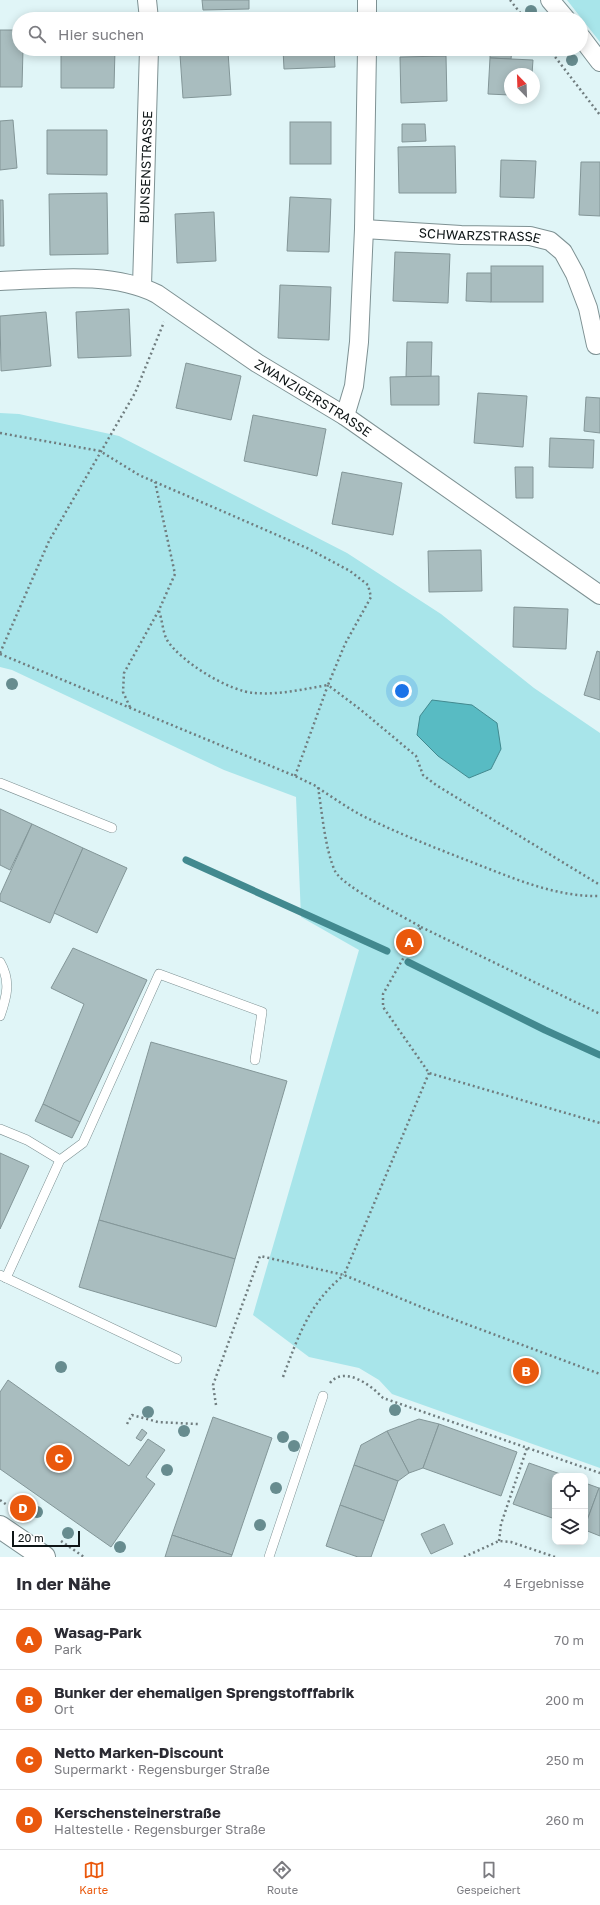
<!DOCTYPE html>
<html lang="de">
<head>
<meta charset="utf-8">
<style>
	:root { --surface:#fff; --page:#f7f7f7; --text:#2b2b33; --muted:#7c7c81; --line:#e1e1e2; --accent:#ea580c }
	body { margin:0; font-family:"Golos Text",sans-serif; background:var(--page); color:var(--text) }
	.controls { position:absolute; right:12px; bottom:12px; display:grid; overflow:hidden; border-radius:8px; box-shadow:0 2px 10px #0003 }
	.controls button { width:36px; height:36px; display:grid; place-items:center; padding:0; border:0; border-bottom:1px solid var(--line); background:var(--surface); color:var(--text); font:20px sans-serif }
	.compass { position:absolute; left:504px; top:68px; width:36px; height:36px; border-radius:50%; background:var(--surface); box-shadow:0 2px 10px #0003; rotate:337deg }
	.scale { position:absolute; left:12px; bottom:10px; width:68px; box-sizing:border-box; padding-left:4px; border:2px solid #0e1516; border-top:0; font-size:11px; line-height:14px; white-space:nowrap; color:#0e1516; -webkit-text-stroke:3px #fff; paint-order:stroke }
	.you { position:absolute; left:402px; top:691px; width:14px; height:14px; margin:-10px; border:3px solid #fff; border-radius:50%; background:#1a73e8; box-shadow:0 0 0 6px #1a73e833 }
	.badge { display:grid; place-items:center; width:26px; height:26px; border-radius:50%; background:var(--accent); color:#fff; font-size:13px; font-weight:700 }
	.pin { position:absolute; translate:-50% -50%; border:2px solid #fff; box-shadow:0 1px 4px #0006 }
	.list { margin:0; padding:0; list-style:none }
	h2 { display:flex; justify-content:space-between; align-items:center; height:52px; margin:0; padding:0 16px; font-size:17px }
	h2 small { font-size:13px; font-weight:400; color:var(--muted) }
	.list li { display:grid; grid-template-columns:26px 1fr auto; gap:12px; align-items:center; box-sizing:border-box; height:60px; padding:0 16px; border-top:1px solid var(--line) }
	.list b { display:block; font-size:15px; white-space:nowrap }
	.list p { margin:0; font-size:13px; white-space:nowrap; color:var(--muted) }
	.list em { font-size:13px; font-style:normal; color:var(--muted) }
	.icon { flex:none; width:22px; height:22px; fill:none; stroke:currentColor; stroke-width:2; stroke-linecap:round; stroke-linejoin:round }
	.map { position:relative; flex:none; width:600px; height:1557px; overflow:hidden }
	.search { position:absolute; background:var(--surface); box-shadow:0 2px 10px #0003; left:12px; right:12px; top:12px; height:44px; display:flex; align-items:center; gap:10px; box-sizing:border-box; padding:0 14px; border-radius:22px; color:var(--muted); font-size:15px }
	.sheet { height:292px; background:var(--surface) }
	nav { display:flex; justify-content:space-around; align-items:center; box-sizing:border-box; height:56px; border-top:1px solid var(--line); background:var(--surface); font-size:11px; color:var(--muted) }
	nav a { display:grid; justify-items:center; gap:2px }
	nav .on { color:var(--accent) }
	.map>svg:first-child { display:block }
</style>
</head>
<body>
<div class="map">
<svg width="600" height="1557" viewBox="0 0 600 1557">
	<rect width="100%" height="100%" fill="#e0f5f7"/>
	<!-- green -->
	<g fill="#a8e5ea">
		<path d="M567,0h33v42z"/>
		<path d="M0,413l19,1 100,22 228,117 94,61 93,74 66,45v735l-208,-74 -13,-14 -20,-12 -50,-11 -56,-42 106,-365 -58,-33 -5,-120 -72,-27 -212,-100 -12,-3z"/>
	</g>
	<!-- water -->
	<path fill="#58bbc3" stroke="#42898f" d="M432,700l40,5 25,18 4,26 -10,20 -22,9 -31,-22 -21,-21 3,-19z"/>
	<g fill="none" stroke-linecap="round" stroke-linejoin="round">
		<!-- stream -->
		<g stroke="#42898f" stroke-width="7">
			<path d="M186,860l201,91"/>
			<path d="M408,962l137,68 55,25"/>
		</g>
	</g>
	<!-- building -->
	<g fill="#a9bdbf" stroke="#839698">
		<path d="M202,0h47v9l-46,1z"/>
		<path d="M0,30h19v19h4l-1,38h-22z"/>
		<path d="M61,49h54l-1,39h-53z"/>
		<path d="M283,49h51l1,18 -51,2z"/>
		<path d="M490,49h22l-1,10 -21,-1z"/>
		<path d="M228,52l3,43 -48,3 -3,-43z"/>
		<path d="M446,56l1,45 -46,2 -1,-46z"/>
		<path d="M490,58l43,2 -1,14h-22v21l-22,-1z"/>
		<path d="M13,120l4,48 -17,2v-49z"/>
		<rect x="290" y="122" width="41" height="42"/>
		<path d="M402,124h23l1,17 -24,1z"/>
		<path d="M47,130h60v45l-60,-1z"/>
		<path d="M455,146l1,47h-57l-1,-46z"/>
		<path d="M501,160l35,1 -2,37 -34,-1z"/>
		<path d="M581,162h19v54l-21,-1z"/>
		<path d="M107,193l1,61 -58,1 -1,-61z"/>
		<path d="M290,197l41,2 -2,53 -42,-1z"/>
		<path d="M0,200h3l1,46h-4z"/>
		<path d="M214,212l2,49 -39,2 -2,-49z"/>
		<path d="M395,252l55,2 -2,49 -55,-2z"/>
		<rect x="491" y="266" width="52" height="36"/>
		<path d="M467,273h24v29l-25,-1z"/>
		<path d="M280,285l51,2 -2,53 -51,-2z"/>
		<path d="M129,309l2,47 -53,2 -2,-46z"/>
		<path d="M46,312l5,54 -50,5 -1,-55z"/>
		<path d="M407,342h25l-1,35h-25z"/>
		<path d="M186,363l55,13 -10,44 -55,-12z"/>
		<path d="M439,376v29h-48l-1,-28z"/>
		<path d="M478,393l49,3 -4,51 -49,-4z"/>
		<path d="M586,397l14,1v35l-16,-2z"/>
		<path d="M253,415l73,14 -9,47 -73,-15z"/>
		<path d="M550,438l44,2 -1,28 -44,-1z"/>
		<path d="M515,467h18v31h-17z"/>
		<path d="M342,472l60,11 -9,52 -61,-11z"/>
		<path d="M481,550l1,41 -53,1 -1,-41z"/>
		<path d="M514,607l54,2 -2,40 -53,-2z"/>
		<path d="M597,651l3,1v48l-16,-5z"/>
		<path d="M0,809l32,15 -22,46 -10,-5z"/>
		<path d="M32,824l51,24 -33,75 -50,-22v-6z"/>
		<path d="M83,848l44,20 -30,65 -43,-20z"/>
		<path d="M73,948l74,32 -67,142 -37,-18 41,-100 -33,-16z"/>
		<path d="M151,1042l136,39 -52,178 -136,-39z"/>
		<path d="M43,1104l37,18 -8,16 -37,-17z"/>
		<path d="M0,1153l29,13 -29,63z"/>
		<path d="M99,1220l136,39 -19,68 -137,-40z"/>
		<path d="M8,1380l121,86 19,-27 17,11 -19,27 9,7 -44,63 -111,-78v-77z"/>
		<path d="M213,1417l59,21 -40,117 -60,-20z"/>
		<path d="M419,1419l20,5 -16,44 -14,5 -22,-42z"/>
		<path d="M439,1424l78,28 -16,44 -78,-28z"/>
		<path d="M142,1429l5,4 -6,8 -5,-3z"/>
		<path d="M387,1431l22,42 -11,8 -44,-16 7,-20z"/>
		<path d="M529,1463l37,13h-11v43l-42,-15z"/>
		<path d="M354,1465l44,16 -14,40 -44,-16z"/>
		<path d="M585,1483l14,5 -14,38z"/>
		<path d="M599,1488h1v48l-15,-6v-4z"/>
		<path d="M340,1505l44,16 -13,36h-13l-32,-11z"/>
		<path d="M444,1524l9,20 -22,10 -10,-20z"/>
		<path d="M172,1535l60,20 -1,2h-66z"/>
	</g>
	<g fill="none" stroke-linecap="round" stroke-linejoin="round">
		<!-- lane casing -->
		<g stroke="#7e9193" stroke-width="10">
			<g id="lane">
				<path d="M0,783l112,45"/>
				<path d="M0,962c11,19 7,34 0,54"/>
				<path d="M0,1129l27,11 33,20"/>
				<path d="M0,1275l177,84"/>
				<path d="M6,1278l54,-118 23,-17 76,-169 103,38 -7,48"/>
				<path d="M269,1557l54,-161"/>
			</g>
		</g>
		<!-- street casing -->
		<g stroke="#7e9193" stroke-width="20">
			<g id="street">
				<path d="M147,0l2,19"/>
				<path d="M550,0l16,19"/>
				<path d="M367,19v-19"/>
				<path d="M581,37l19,25"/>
				<path id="s1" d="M364,229l97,6 69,1 20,5 13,11 12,22 13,34 8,37"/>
				<path id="s2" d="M0,281c50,-2 112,-10 157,13l100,69 88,53 255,179"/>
				<path id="s3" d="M142,286l7,-237"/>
				<path d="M345,416l9,-30 5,-44 5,-113 3,-180"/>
			</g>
		</g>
		<!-- secondary casing -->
		<g stroke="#7e9193" stroke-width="24">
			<path id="secondary" d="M0,1527l44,30"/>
		</g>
		<!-- path -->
		<g stroke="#707d7f" stroke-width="2.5" stroke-dasharray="2 3" stroke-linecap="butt">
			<path d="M510,0l15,19"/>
			<path d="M549,49l51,66"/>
			<path d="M0,433l100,18 39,24 168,73 43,23 18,14 3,12 -26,47 -17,41 33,25 55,46 7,19 13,10 164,100"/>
			<path d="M159,611c3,8 4,22 8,29 14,22 63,52 88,53 25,2 49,-4 73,-8"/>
			<path d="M0,653l49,-112 86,-148 29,-71"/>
			<path d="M0,654l295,122 23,11c4,25 7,62 17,84 8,16 68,45 86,56l-38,67v13l46,66 171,50"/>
			<path d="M130,707l-7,-15 1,-19 35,-63 16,-36 -20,-92"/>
			<path d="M295,776l33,-91"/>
			<path d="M318,788c16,10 32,22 49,30 35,17 71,31 107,45 41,16 82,34 126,33"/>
			<path d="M421,927l179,87"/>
			<path d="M429,1073l-85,202 82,34 174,65"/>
			<path d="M283,1377c15,-40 26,-74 61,-102"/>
			<path d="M330,1383c15,-18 42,3 53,15l217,75"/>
			<path d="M216,1405l-3,-20 47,-129 84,19"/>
			<path d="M127,1424l5,-9 26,7 40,2"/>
			<path d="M0,1500l7,5"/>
			<path d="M61,1541l23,16"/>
			<path d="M499,1541l2,-17 26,-76"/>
			<path d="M464,1557l35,-16 12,1 44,15"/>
		</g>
		<!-- lane -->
		<use href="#lane" stroke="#fff" stroke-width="9"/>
		<!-- street -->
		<use href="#street" stroke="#fff" stroke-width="18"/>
		<!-- secondary -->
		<use href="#secondary" stroke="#fff" stroke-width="22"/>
	</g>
	<!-- trees -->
	<g fill="#678c8f">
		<circle cx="531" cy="11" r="6"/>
		<circle cx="572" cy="60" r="6"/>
		<circle cx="12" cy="684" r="6"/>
		<circle cx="61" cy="1367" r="6"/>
		<circle cx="395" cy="1410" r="6"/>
		<circle cx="148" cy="1412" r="6"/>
		<circle cx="184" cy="1431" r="6"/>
		<circle cx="283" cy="1437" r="6"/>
		<circle cx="294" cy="1446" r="6"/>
		<circle cx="167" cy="1470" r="6"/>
		<circle cx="276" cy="1488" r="6"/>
		<circle cx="37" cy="1512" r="6"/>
		<circle cx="260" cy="1525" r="6"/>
		<circle cx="68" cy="1533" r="6"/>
		<circle cx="120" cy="1547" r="6"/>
	</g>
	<g text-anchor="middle" stroke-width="4" stroke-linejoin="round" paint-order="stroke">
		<!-- street labels -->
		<g font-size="13" fill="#0e1516" stroke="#fff">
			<text dy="5" stroke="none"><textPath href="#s3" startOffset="119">BUNSENSTRASSE</textPath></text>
			<text dy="5" stroke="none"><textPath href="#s1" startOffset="116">SCHWARZSTRASSE</textPath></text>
			<text dy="5" stroke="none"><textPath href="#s2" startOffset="347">ZWANZIGERSTRASSE</textPath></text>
		</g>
	</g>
</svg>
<div class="controls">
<button><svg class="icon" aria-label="locate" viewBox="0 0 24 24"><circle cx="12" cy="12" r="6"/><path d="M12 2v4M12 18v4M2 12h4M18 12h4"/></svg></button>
<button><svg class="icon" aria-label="layers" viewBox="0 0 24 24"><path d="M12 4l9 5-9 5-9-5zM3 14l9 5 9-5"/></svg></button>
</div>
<svg class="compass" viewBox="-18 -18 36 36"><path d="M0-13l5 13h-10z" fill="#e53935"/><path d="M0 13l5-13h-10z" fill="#7c7c81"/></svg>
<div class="scale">20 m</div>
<div class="you"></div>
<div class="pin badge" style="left:409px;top:942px">A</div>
<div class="pin badge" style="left:526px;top:1371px">B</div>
<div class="pin badge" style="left:59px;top:1458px">C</div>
<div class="pin badge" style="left:23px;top:1508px">D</div>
<div class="search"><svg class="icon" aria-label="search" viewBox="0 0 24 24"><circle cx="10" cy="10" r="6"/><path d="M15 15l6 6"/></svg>Hier suchen</div>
</div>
<section class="sheet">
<h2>In der Nähe<small>4 Ergebnisse</small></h2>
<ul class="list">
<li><span class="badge">A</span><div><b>Wasag-Park</b><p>Park</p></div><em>70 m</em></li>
<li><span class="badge">B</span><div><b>Bunker der ehemaligen Sprengstofffabrik</b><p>Ort</p></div><em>200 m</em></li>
<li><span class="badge">C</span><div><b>Netto Marken-Discount</b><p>Supermarkt · Regensburger Straße</p></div><em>250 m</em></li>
<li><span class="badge">D</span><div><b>Kerschensteinerstraße</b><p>Haltestelle · Regensburger Straße</p></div><em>260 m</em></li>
</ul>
</section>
<nav>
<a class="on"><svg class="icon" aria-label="map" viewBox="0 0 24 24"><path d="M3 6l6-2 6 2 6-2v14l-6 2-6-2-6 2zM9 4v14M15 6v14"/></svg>Karte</a>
<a><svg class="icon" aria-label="directions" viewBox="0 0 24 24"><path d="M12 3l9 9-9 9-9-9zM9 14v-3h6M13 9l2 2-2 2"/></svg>Route</a>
<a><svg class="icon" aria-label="saved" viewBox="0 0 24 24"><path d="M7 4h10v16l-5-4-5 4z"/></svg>Gespeichert</a>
</nav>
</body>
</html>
